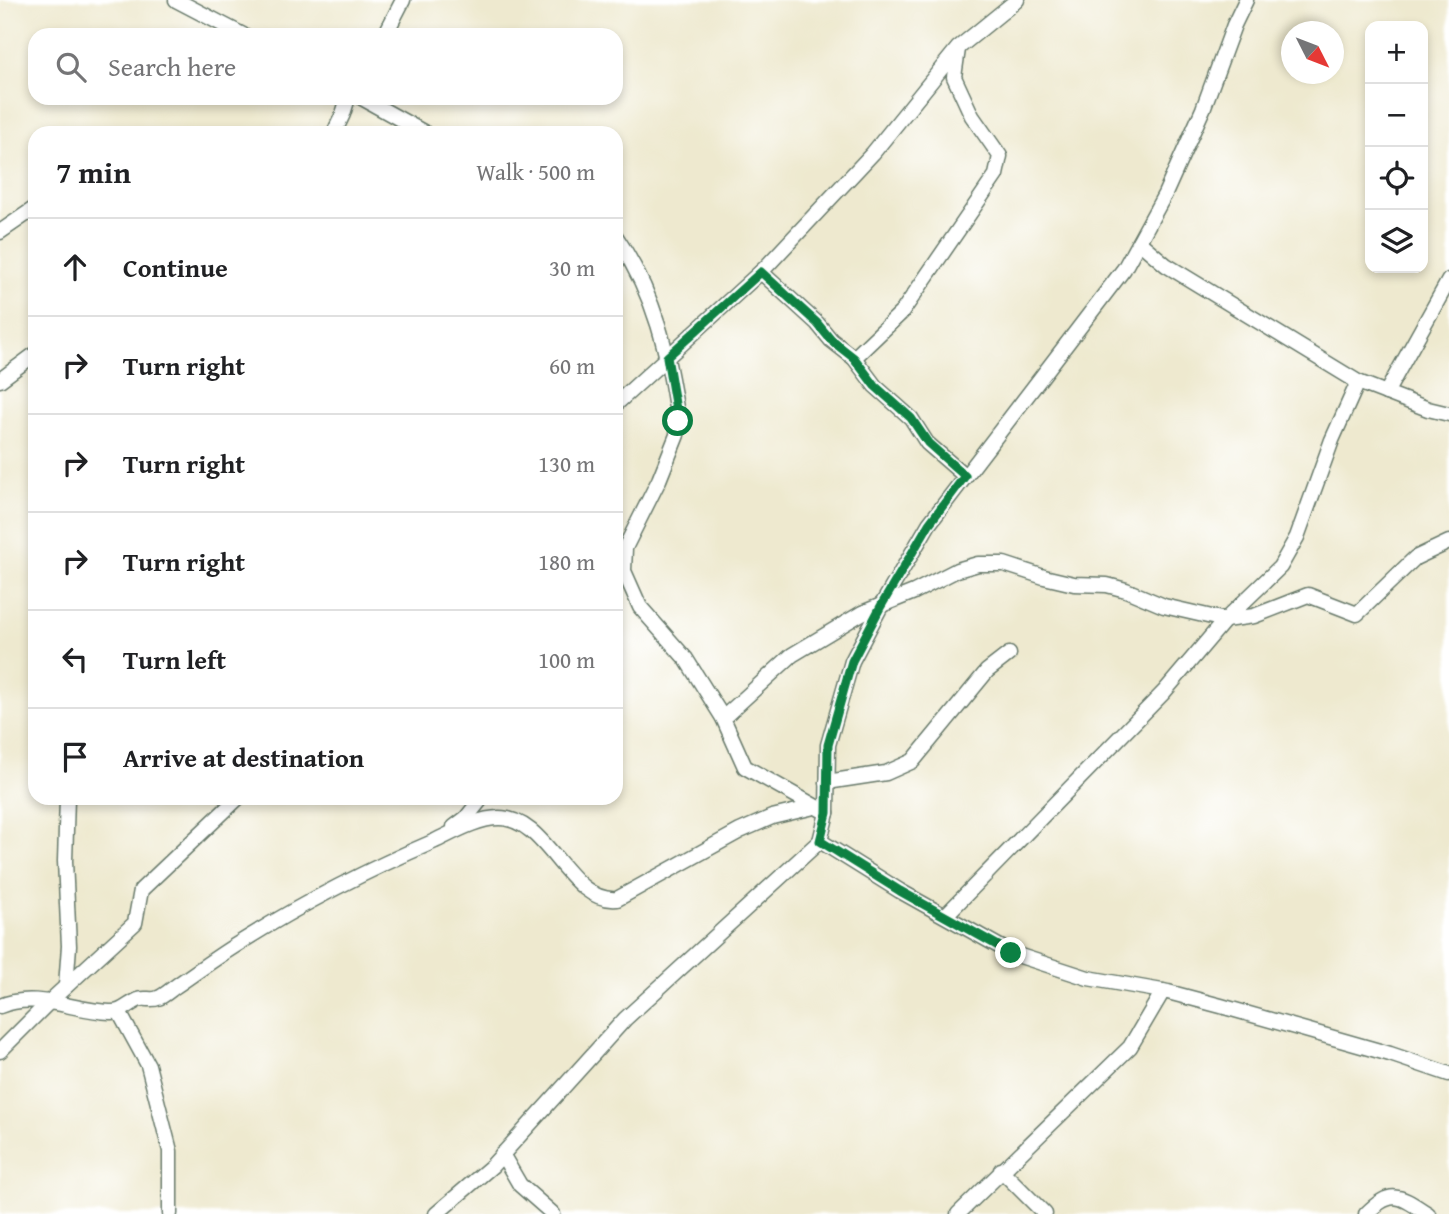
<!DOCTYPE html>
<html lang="en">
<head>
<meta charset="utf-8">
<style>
	:root { --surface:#fff; --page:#f2f2f2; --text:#202124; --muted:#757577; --line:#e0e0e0 }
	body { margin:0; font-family:"Gentium Book Plus",serif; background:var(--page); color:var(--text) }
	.controls { position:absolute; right:21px; top:21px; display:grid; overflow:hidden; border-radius:14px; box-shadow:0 4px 10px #0003 }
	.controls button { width:63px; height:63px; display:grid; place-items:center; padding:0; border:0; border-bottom:2px solid var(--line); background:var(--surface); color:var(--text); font:35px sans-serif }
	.compass { position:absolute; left:1281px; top:21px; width:63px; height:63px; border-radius:50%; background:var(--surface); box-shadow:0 4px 10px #0003; rotate:132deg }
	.stop { position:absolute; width:21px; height:21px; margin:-16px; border:5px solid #0b8043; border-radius:50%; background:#fff }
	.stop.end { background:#0b8043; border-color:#fff; box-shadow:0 2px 7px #0008 }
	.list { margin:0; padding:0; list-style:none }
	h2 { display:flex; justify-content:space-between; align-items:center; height:91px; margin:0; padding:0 28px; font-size:30px }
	h2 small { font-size:23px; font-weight:400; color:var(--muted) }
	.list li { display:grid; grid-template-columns:46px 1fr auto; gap:21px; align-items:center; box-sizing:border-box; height:98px; padding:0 28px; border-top:2px solid var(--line) }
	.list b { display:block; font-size:26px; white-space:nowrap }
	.list em { font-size:23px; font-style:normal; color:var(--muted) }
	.icon { flex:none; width:38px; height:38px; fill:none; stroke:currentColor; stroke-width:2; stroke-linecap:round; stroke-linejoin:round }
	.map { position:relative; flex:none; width:1449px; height:1214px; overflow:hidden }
	.search { position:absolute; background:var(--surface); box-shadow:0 4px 10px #0003; left:28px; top:28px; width:595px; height:77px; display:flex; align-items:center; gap:18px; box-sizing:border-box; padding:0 24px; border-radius:21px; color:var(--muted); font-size:26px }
	.panel { position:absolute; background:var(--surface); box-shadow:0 4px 10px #0003; left:28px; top:126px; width:595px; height:679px; border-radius:21px }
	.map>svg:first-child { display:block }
</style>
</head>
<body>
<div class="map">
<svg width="1449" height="1214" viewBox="0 0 1449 1214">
	<rect width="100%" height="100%" fill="#fff"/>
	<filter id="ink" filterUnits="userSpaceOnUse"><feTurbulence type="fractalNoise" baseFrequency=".0143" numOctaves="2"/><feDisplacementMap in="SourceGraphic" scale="14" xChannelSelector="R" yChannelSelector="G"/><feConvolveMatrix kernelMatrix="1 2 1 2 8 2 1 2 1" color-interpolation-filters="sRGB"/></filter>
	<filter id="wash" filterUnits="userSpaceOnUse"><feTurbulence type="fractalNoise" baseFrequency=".00686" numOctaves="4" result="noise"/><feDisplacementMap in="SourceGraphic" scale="28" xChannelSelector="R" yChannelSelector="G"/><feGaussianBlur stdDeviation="1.57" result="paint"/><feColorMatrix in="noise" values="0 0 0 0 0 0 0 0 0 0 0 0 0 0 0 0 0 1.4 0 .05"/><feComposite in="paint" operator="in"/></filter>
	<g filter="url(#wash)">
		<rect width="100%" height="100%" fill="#eee9cf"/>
	</g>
	<g filter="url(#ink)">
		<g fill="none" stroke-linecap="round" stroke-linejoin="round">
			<!-- minor casing -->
			<g stroke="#67796a" stroke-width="17">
				<g id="minor">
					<path d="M176,0l67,35"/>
					<path d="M385,35l18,-35"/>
					<path d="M362,98l63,35"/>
					<path d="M334,133l9,-19 5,-16"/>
					<path d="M0,232l35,-24"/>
					<path d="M616,237c40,59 52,115 62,184l-1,14 -18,45 -34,68 -1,23 16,36 46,52 37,59 22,49 82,46 -7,28 80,50 111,62 77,25 80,14 53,14 169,48 59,20"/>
					<path d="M1139,242l27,23 192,117 70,27 21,5"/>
					<path d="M761,272l56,51 14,17 23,18 21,28 36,32 16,25 38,33"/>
					<path d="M854,358l48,-46 94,-137 4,-19 -28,-40 -18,-39 4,-28"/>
					<path d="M0,380l35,-26"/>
					<path d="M1386,393l63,-113"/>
					<path d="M616,404l149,-136 108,-115 85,-105 59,-48"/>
					<path d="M723,718l69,-63 70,-42 52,-21 43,-22 21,-6h26l40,13 30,7 33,1 19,5 38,16 61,14 29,-4 54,-21 49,19 58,-56 34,-16"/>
					<path d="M827,782l59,-9 27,-12 74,-90 22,-17"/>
					<path d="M827,813l1,-68 24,-84 29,-55 48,-82 195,-255 41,-75 38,-85 31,-84 12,-25"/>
					<path d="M454,827l12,-9 16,-20"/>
					<path d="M946,915l218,-223 61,-72 55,-53 17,-30 35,-97 26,-58"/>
					<path d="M66,986l3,-40 -4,-85 2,-63"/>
					<path d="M0,1006c36,-15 74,5 110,6 12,1 17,-7 28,-12 6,-3 14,1 20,-2 6,-2 12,-8 18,-12 19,-13 38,-27 57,-39 64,-41 132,-76 202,-106 19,-9 43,-23 64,-23 50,0 68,85 118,81l123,-68 32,-14 42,-10"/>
					<path d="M119,1012l29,53 22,86v63"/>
					<path d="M0,1051l49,-49 86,-79 6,-33 97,-92"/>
					<path d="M502,1154l18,31 33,29"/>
					<path d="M1001,1170l44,44"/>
					<path d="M436,1214l56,-48 133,-147 195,-178"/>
					<path d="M958,1214l172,-167 33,-56"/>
					<path d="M1366,1214c26,-26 34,-18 62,0"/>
				</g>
			</g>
			<!-- minor -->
			<use href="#minor" stroke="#fff" stroke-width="14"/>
		</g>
	</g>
	<g fill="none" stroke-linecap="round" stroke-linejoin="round" filter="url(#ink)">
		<!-- route -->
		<path stroke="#0b8043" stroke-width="9" d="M678,421l-11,-64 94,-85 56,51 14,17 23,18 21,28 36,32 17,25 37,33 -36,48 -48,82 -29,55 -24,84 -1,68 -7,28 80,50 111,62"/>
	</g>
</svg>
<div class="controls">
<button>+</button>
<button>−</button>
<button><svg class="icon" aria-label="locate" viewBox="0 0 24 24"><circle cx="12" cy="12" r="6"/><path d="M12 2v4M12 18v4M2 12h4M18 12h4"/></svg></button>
<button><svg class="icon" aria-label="layers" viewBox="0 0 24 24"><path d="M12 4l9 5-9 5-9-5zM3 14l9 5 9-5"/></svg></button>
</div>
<svg class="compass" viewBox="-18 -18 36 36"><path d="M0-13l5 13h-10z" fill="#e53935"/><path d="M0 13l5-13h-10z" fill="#757577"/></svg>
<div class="stop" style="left:678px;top:421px"></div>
<div class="stop end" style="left:1011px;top:953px"></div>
<div class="search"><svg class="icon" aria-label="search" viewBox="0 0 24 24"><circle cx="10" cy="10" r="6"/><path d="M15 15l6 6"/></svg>Search here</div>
<section class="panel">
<h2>7 min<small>Walk · 500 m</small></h2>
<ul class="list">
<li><svg class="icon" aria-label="ahead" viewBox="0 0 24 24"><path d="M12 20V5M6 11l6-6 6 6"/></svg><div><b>Continue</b></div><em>30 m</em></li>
<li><svg class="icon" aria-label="right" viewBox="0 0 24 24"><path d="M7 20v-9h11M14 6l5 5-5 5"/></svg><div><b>Turn right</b></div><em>60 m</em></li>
<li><svg class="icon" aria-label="right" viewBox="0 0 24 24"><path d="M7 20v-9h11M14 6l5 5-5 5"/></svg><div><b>Turn right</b></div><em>130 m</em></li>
<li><svg class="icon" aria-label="right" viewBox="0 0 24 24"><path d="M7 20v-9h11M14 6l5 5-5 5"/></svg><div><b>Turn right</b></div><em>180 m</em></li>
<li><svg class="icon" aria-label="left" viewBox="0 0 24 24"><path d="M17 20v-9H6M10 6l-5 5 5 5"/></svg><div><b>Turn left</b></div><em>100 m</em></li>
<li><svg class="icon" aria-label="arrive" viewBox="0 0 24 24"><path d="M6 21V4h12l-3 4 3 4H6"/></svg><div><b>Arrive at destination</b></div></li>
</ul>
</section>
</div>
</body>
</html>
